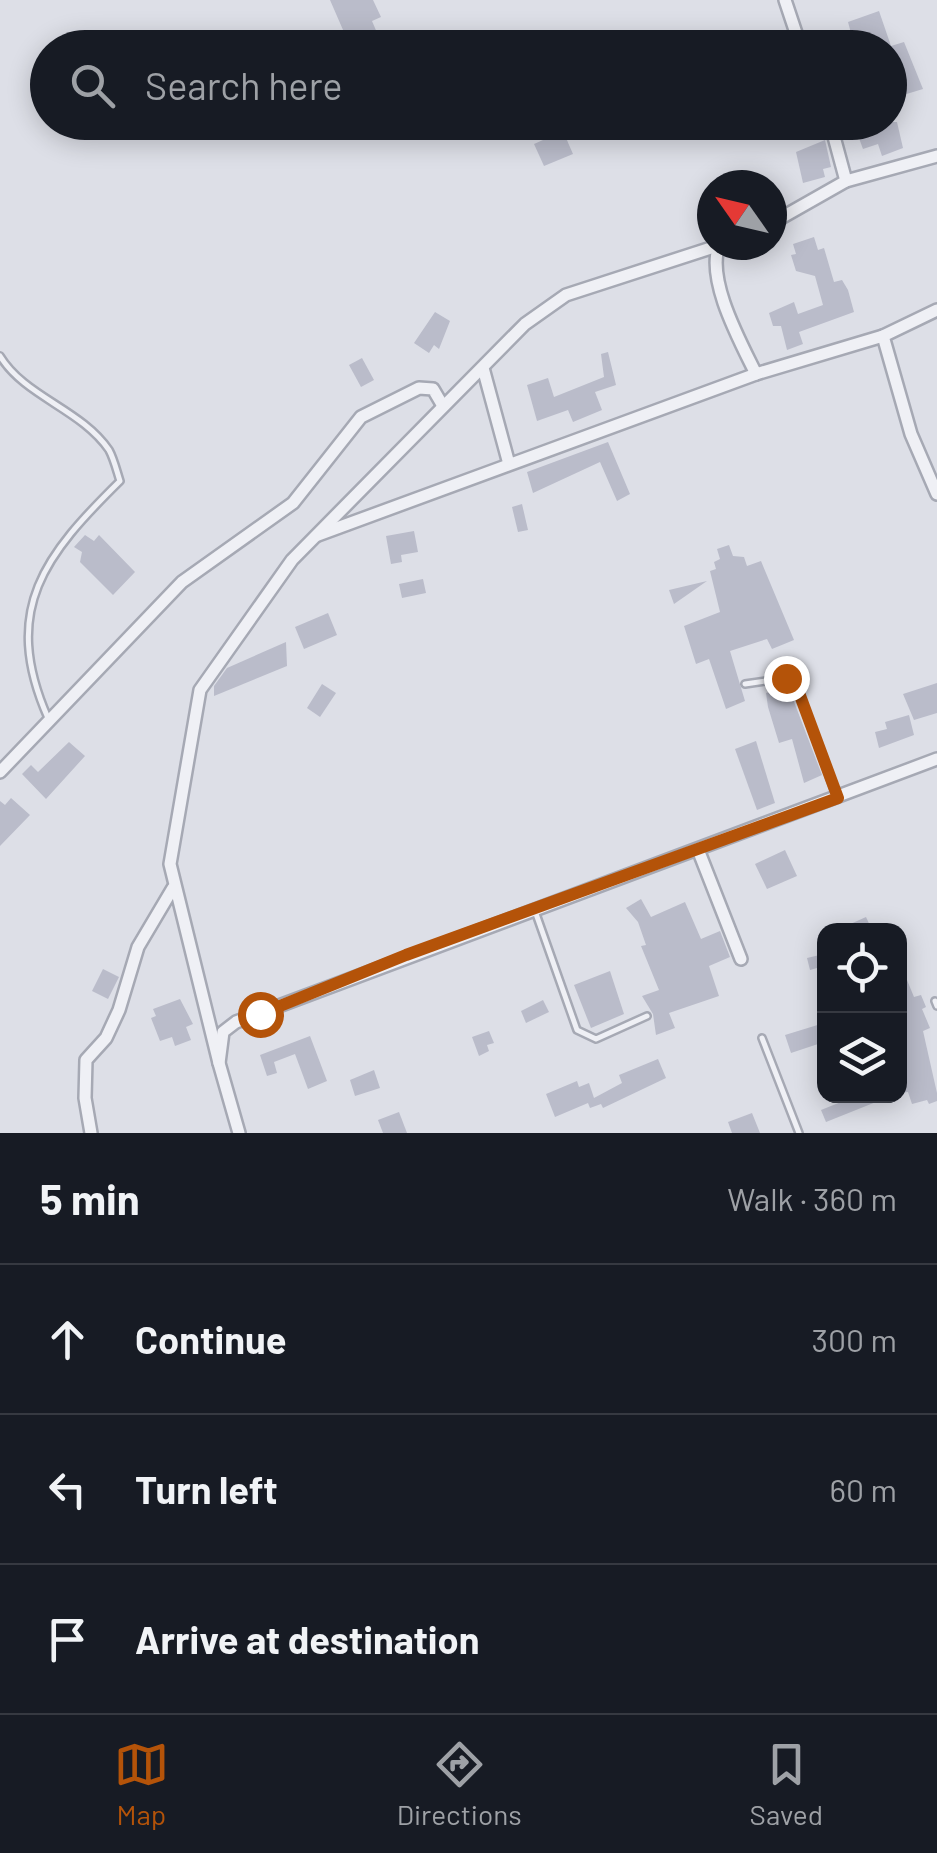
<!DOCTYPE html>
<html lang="en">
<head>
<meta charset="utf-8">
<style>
	:root { --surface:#171b24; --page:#242831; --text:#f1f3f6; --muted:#9ea1a6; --line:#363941; --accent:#b45309 }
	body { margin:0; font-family:Barlow,sans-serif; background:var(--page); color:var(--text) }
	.controls { position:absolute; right:30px; bottom:30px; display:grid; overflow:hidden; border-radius:20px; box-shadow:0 5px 25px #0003 }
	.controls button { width:90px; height:90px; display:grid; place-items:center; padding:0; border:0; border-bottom:2px solid var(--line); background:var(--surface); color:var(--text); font:50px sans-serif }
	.compass { position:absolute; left:697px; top:170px; width:90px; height:90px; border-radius:50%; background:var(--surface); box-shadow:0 5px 25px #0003; rotate:304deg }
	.stop { position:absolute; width:30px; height:30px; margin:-22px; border:8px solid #b45309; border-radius:50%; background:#fff }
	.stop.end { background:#b45309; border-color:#fff; box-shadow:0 2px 10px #0008 }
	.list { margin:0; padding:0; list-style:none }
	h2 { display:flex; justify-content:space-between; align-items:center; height:130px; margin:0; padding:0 40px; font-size:42px }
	h2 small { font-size:32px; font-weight:400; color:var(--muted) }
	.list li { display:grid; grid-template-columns:65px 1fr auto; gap:30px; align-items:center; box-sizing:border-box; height:150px; padding:0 40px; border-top:2px solid var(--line) }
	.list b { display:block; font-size:38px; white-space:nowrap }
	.list em { font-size:32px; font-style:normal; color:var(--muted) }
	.icon { flex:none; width:55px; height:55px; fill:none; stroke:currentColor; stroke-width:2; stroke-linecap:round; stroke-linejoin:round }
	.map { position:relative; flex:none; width:937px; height:1133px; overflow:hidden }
	.search { position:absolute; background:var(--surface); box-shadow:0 5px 25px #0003; left:30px; right:30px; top:30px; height:110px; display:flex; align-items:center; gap:25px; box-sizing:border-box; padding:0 35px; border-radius:55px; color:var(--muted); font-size:38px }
	.sheet { height:580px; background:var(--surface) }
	nav { display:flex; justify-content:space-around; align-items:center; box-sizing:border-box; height:140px; border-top:2px solid var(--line); background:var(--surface); font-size:28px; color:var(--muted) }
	nav a { display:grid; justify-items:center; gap:5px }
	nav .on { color:var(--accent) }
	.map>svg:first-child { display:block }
</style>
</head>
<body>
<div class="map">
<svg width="937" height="1133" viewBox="0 0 937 1133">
	<rect width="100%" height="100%" fill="#dddfe7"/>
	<!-- building -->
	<g fill="#babcca">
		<path d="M330,0h43l8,17 -9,4 6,14 -28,11z"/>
		<path d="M879,11l12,35 13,-4 19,47 -33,10v-51h-35l-7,-26z"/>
		<path d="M853,122h44l6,26 -21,8 -4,-12 -15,5z"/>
		<path d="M563,131l10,23 -29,12 -10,-22z"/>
		<path d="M825,140l6,27 -8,2 2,8 -22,6 -7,-31z"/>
		<path d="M814,237l4,13 6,-2 10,34 8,-2 6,10 6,22 -55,20 4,12 -16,6 -6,-24h-8l-4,-13 25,-11 4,12 25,-9 -8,-29 -19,-5 -5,-16 5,-1 -3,-10z"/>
		<path d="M435,312l15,9 -11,28 -5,-4 -5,8 -15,-10z"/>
		<path d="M608,352l8,33 -21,7 7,18 -29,12 -5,-12 -31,11 -10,-36 21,-7 6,19 50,-20 -3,-23z"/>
		<path d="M362,358l12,22 -13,7 -12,-22z"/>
		<path d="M608,442l22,52 -13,7 -17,-39 -67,31 -6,-21z"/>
		<path d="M522,504l6,26 -10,2 -6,-25z"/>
		<path d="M414,531l4,21 -17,3 1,7 -11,2 -5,-28z"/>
		<path d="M85,535l9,6 5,-6 36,37 -22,23 -33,-33 2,-10 -8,-5z"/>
		<path d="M729,545l4,11 11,1 3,9 14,-5 33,79 -22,9 -5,-10 -37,12 15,50 -19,8 -17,-50 -13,5 -12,-38 36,-14 -10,-41 6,-2 -2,-7 6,-3 -3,-10z"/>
		<path d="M423,579l3,14 -24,5 -3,-14z"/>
		<path d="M707,581l-33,23 -5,-14z"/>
		<path d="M328,613l9,22 -33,14 -9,-22z"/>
		<path d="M286,642l1,24 -73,30v-10l13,-18z"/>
		<path d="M937,683v30l-23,7 -11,-26z"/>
		<path d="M322,684l14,9 -16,24 -13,-9z"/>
		<path d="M788,686l34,89 -18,8 -12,-44 -13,4 -11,-36 -2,-14z"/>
		<path d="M909,715l5,20 -35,13 -4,-16 12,-3 -2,-7z"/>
		<path d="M756,741l19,62 -18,7 -22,-61z"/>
		<path d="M69,742l16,14 -39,43 -24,-25 9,-9 7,7z"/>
		<path d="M11,798l19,17 -30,31v-45l5,4z"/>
		<path d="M785,850l12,26 -30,13 -12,-25z"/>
		<path d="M641,899l10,18 34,-15 16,37 19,-8 10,26 -21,9 10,30 -50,17 6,15 -19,7 -3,-21 -11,-18 17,-6 -18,-44 5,-1 -8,-23 -12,-14z"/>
		<path d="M866,917l6,13h-35z"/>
		<path d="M824,954v12l-14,4 -3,-12z"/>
		<path d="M900,963l14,34 7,-2 5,12 -4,2 8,19 -7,3 14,62v8l-8,3 -2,-4 -15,4 -4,-12 -8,1z"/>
		<path d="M103,969l16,8 -11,22 -16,-8z"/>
		<path d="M610,971l14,43 -33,14 -17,-43z"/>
		<path d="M180,999l13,25 -7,3 5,13 -16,6 -3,-9 -12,4 -9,-23 5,-2 -3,-7z"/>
		<path d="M543,1000l6,12 -23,11 -5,-12z"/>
		<path d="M824,1023v19l-33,11 -6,-18z"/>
		<path d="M489,1031l5,12 -7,2 2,6 -10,5 -7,-19z"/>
		<path d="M310,1036l17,45 -19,8 -13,-35 -21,8 3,11 -10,3 -7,-21z"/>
		<path d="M658,1059l8,19 -63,30 -2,-4 -11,4 -2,-5 -33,14 -9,-23 31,-13 2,6 10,-4 5,15 28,-15 -3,-8z"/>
		<path d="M374,1070l6,18 -25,8 -5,-16z"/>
		<path d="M856,1096h35l-65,26 -5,-12z"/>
		<path d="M399,1112l8,21h-24l-5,-13z"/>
		<path d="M752,1113l8,20h-28l-4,-11z"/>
	</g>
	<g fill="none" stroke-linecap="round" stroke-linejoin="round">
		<!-- lane casing -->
		<g stroke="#a6a9b4" stroke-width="10">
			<g id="lane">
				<path d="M0,356c25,41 81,53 109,94 5,9 8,22 11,31 -74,73 -120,128 -72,237"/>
				<path d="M745,684l41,-6 9,4 41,113"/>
				<path d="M535,911l42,119 19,9 51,-23"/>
				<path d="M935,1001l2,5"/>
				<path d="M762,1038l37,95"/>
			</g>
		</g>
		<!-- street casing -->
		<g stroke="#a6a9b4" stroke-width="16">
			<g id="street">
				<path d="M785,0l16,48"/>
				<path d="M846,181l91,-25"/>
				<path d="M772,223l74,-42 -16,-59"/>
				<path d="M719,245c-13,35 21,96 37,129l127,-38"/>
				<path d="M937,310l-54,26 28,98 26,60"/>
				<path d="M483,368l26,96"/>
				<path d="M318,535l438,-161"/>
				<path d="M0,772l182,-190 111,-79 68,-86 58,-29 14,1 10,17"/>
				<path d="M699,852l42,107"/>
				<path d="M219,1063l-49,-199 30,-174 92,-130 233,-236 41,-29 151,-49"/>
				<path d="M91,1133l-6,-35 1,-38 20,-22 13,-28 19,-63 35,-59"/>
				<path d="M239,1133l-20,-70 4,-31 13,-10 701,-263"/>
			</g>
		</g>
		<!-- lane -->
		<use href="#lane" stroke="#eff0f5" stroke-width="5"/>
		<!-- street -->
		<use href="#street" stroke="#eff0f5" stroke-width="11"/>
	</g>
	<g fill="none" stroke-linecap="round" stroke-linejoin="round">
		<!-- route -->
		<path stroke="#b45309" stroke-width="12" d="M260,1014l146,-59 432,-157 -43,-116 -9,-4"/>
	</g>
</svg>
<div class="controls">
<button><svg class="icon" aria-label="locate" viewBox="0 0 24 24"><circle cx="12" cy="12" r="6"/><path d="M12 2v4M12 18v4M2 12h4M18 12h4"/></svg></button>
<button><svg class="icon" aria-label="layers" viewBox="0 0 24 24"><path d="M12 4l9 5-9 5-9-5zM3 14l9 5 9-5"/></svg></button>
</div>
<svg class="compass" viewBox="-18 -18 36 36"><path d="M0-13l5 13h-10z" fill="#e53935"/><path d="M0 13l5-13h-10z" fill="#9ea1a6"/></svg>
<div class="stop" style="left:260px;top:1014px"></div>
<div class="stop end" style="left:786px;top:678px"></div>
<div class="search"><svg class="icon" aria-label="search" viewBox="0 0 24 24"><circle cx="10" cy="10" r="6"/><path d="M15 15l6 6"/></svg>Search here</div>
</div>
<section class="sheet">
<h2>5 min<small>Walk · 360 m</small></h2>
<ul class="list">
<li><svg class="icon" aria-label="ahead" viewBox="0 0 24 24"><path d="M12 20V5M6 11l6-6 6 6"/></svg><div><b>Continue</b></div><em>300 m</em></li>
<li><svg class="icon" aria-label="left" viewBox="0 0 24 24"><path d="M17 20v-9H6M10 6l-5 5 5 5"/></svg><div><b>Turn left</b></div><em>60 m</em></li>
<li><svg class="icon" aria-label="arrive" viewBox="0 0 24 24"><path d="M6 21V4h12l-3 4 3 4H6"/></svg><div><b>Arrive at destination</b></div></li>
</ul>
</section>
<nav>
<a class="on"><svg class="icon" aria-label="map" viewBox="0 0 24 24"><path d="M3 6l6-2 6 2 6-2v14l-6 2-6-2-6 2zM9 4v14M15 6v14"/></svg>Map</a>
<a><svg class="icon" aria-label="directions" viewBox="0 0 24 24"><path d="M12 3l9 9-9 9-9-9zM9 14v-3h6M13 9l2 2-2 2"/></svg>Directions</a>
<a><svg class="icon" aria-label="saved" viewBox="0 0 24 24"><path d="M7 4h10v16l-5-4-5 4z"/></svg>Saved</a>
</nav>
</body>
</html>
